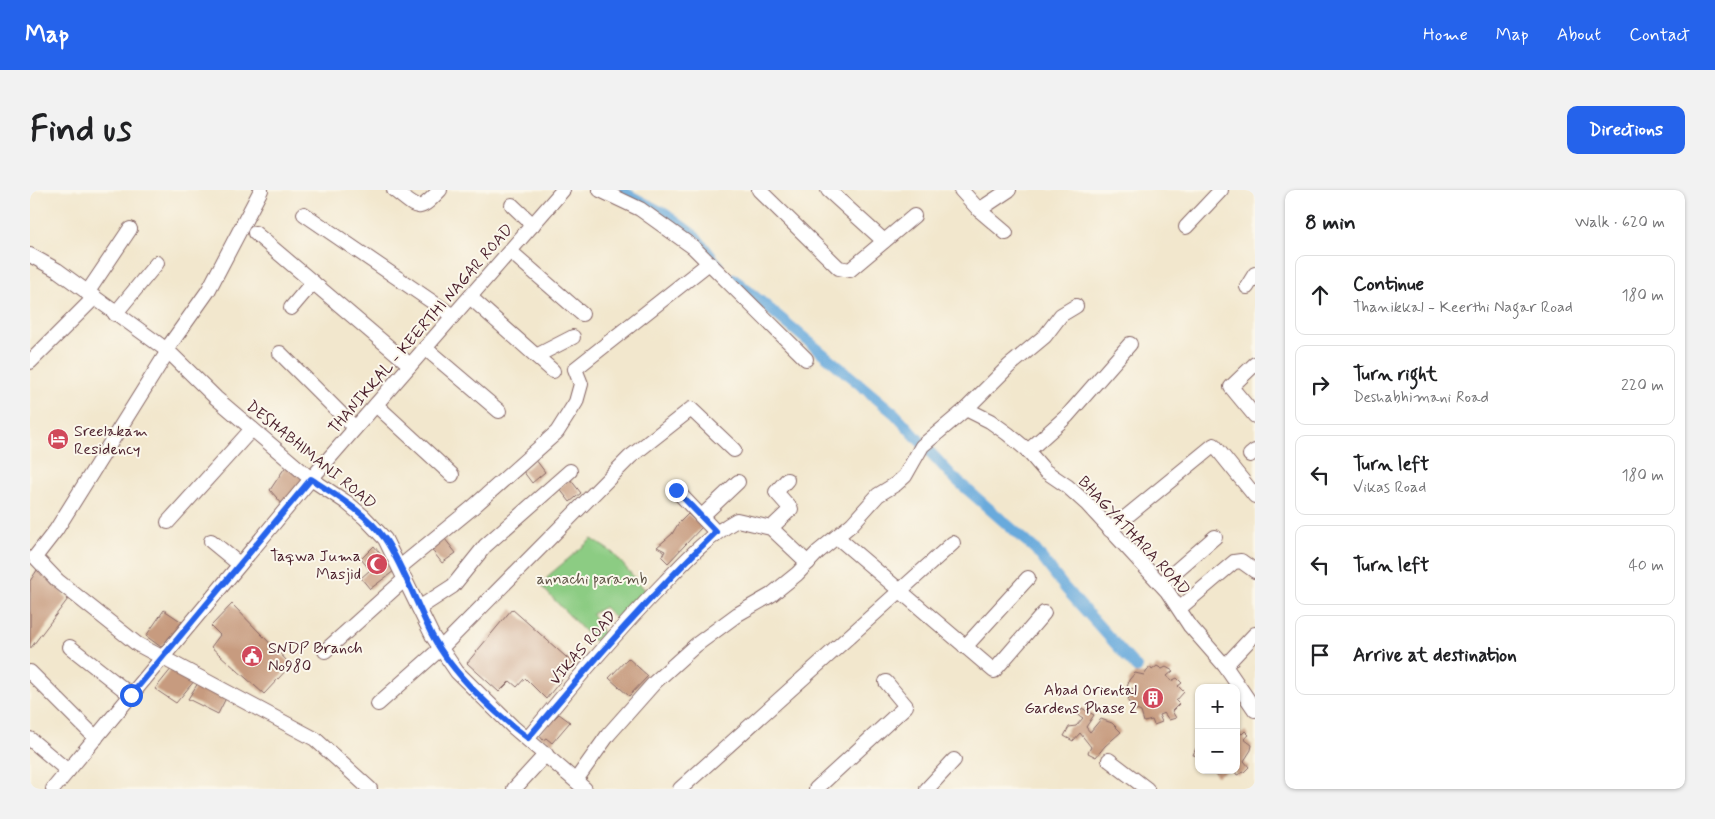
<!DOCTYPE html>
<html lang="en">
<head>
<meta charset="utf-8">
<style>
	:root { --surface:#fff; --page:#f2f2f2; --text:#202124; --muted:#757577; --line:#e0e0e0; --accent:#2563eb }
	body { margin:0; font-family:Mynerve,sans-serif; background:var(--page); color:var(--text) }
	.controls { position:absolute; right:15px; bottom:15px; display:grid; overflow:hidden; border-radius:10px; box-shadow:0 1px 4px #0004 }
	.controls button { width:45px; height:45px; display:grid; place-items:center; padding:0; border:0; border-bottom:1px solid var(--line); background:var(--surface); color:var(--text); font:25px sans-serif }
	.stop { position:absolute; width:15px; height:15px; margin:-11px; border:4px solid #2563eb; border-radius:50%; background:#fff }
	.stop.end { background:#2563eb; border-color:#fff; box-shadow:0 1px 5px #0008 }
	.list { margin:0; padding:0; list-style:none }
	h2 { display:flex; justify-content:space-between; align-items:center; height:65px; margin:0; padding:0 20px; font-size:21px }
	h2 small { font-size:16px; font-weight:400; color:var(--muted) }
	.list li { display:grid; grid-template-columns:32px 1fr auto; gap:15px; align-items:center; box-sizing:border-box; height:80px; margin:0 10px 10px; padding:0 10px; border:1px solid var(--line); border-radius:10px }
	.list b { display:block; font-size:19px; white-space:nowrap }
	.list p { margin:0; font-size:16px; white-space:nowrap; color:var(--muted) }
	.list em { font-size:16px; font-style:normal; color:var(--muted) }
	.icon { flex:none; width:28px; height:28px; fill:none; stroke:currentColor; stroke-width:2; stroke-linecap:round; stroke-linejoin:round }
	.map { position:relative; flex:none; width:1225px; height:599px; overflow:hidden; border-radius:10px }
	header { display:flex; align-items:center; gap:30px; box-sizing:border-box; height:70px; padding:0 25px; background:var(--accent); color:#fff }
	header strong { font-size:24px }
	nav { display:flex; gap:28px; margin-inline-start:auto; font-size:18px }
	.intro { display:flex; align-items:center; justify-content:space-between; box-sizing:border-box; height:120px; padding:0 30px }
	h1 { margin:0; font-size:35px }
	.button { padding:12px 22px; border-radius:10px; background:var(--accent); color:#fff; font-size:18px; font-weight:700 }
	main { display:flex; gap:30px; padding:0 30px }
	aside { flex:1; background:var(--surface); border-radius:10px; box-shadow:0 1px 4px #0004 }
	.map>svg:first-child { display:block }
</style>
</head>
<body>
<header>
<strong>Map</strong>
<nav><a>Home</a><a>Map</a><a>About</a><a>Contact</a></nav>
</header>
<div class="intro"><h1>Find us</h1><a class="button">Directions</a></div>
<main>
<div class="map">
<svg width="1225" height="599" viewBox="0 0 1225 599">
	<rect width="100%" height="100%" fill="#fbf7ec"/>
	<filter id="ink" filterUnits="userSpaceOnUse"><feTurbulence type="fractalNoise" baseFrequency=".02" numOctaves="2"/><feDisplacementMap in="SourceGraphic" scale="10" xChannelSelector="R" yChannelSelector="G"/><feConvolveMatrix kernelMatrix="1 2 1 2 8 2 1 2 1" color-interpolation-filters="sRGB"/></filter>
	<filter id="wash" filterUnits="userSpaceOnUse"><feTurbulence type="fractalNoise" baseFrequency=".0096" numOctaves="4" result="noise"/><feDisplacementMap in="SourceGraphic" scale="20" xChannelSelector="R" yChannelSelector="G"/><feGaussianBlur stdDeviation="1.12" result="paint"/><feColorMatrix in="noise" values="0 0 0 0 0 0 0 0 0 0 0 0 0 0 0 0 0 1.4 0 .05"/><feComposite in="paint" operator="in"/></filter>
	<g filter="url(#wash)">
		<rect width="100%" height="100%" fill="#f2e7cd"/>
		<!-- green -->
		<path fill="#8ccc83" stroke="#6b7657" d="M562,349l21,14 33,38 -30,28 -12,-12 -12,7 12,20 -10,7 -52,-54 7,-12z"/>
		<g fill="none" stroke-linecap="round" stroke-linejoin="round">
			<!-- canal -->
			<g stroke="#69aadc" stroke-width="11">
				<path d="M589,0l46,24 30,22 23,29"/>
				<path d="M704,89l161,135 58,63 82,72 30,39 72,80"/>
			</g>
		</g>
		<g id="blocks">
			<!-- building -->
			<g fill="#c79b7f">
				<path d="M506,270l9,12 -13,11 -9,-12z"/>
				<path d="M256,276l19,14 -22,25 -13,-15z"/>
				<path d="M540,289l11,14 -11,9 -11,-14z"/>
				<path d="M658,324l14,13 -34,36 -6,-6 3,-6 -8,-4 15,-13 6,-10z"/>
				<path d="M415,349l11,14 -14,10 -11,-14z"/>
				<path d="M344,356l20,25 -24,18 -9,-11 9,-8 -9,-11z"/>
				<path d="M9,377l29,32 -38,50v-68z"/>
				<path d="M202,414l59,61 -27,29 -53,-47 9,-12 -9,-9z"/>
				<path d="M482,419l62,55 -28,35 -21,-21 -8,9 -7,-6 -11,11 -32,-29z"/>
				<path d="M134,420l18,12 -21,25 -15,-11z"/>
				<path d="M598,468l20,18 -19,20 -20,-18z"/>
				<path d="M1127,476l5,3 4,-2 7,4 -6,5 4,5 6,-3 5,5 -4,3 6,6 -8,9 3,3 -7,7 4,7 -7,2 -5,-7 -5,2 3,7 -8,3 -2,-5 -8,2 -3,-10 -7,-3 -2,-6 -4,-1 1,-7h7l1,-6 -10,-1 2,-8 6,-7 9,2 6,-8 2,3z"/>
				<path d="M142,478l23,12 -19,23 -21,-14z"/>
				<path d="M168,493l28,15 -8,16 -30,-15z"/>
				<path d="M1052,518l12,7 -8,12 4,5 11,-13 11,4 9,9 -16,14 -9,11 -8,-4 3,-6 -11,-14 -7,8 -9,-5 5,-9 7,-1 7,-8 -6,-4z"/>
				<path d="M529,524l11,8 -18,21 -6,-5 -3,2 -5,-6z"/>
				<path d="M1206,533l4,4 -3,4 5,3 3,-3 4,4 -5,4 8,6 -1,5 -7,11 5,6 -5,5 -7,3 -3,-5h2z"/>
				<path d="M1166,558h3v8l-6,-1z"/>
				<path d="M1183,580h15l-11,6z"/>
			</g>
		</g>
	</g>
	<g filter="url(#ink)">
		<use href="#blocks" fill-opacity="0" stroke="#856564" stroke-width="1"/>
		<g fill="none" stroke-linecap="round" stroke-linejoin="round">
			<!-- minor casing -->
			<g stroke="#856564" stroke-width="16">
				<g id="minor">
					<path d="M231,0l-53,101 -39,55 -1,5 -112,179 -21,27 23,24 79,63 178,95 55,50"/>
					<path d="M364,0c25,19 23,24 46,0"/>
					<path d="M570,0l40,19 53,38 113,112"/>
					<path d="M729,0l80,78 11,2 64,-54"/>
					<path d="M798,0l56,51"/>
					<path d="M931,0l18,20 27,23"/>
					<path d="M482,15l21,20"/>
					<path d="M949,20l30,-20"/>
					<path d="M274,24l149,102"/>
					<path d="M1156,37l35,-37"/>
					<path d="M225,43l155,132"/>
					<path d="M481,62l71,62"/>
					<path d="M0,65l27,15 111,81 48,47 95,81 35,23 18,15 21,22 48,98 24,35 56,55 72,62"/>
					<path d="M1217,97l8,-13"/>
					<path d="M57,103l43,-64"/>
					<path d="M440,107l83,74"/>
					<path d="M1046,116l-15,9 -16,21 -36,30 -43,43 24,12 18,13 18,15 19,22 22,15 20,18 80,87 23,35 35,40 30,44"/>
					<path d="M261,118l22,-26"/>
					<path d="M85,124l42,-51"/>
					<path d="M395,158l74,63"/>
					<path d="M250,163l75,75"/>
					<path d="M506,166l37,-19"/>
					<path d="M0,172l64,-64"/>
					<path d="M1225,174l-24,23 24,29"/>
					<path d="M346,215l76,70"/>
					<path d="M998,261l39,-35 63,-72"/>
					<path d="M1220,265l5,-4"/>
					<path d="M646,300l40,42"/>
					<path d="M672,326l36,-34"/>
					<path d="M138,332l84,-93"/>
					<path d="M741,338l20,-19 -15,-17 11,-12"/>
					<path d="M1080,340l104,-85 41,51"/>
					<path d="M807,347l157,134 50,-58"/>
					<path d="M181,351l28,23"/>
					<path d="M370,377l72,-59 85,-76 19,-30 5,-18 -6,-15 134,-106"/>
					<path d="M1131,394l54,-47"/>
					<path d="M389,418l34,-22 32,-40 85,-75"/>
					<path d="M1150,418l54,-46 7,-1 14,10"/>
					<path d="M40,457l61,48"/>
					<path d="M935,457l63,-69"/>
					<path d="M295,461l80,-72"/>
					<path d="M1195,476l30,-32"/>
					<path d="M0,482l66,66"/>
					<path d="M348,514l62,-55 190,-192 61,-48 43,41"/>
					<path d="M498,548c44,-53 88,-106 137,-156 22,-23 43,-46 72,-62l34,8 37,35"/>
					<path d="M0,549l38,32"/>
					<path d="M1079,570l38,29"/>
					<path d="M546,590l32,-45 47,-53 41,-37 42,-31 33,-19 26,-21 21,-22 34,-28 26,-29 18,-11 9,-8 17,-30 44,-37"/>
					<path d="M23,599l258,-310 252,-289"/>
					<path d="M484,599l32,-35"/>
					<path d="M650,599l273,-246"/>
					<path d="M786,599l90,-83 -20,-24"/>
					<path d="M897,599l27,-29"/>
				</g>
			</g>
			<!-- minor -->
			<use href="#minor" stroke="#fff" stroke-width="14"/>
		</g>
	</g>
	<g fill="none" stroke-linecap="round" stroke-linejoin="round" filter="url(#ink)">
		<!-- route -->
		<path stroke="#2563eb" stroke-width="6" d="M101,505l180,-216c26,17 55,34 74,60 17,25 33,68 47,96 20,38 62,78 96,103 60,-72 121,-141 188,-206l-40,-42"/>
	</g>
	<!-- icons -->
	<defs>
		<g id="hotel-disc" transform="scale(1.125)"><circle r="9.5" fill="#d1495b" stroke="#fbf7ec"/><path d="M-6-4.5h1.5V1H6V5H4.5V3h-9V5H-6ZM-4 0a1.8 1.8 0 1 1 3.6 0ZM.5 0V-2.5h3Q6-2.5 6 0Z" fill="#fff"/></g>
		<g id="mosque-disc" transform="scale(1.125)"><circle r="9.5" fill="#d1495b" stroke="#fbf7ec"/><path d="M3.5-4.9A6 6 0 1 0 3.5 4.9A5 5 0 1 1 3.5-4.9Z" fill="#fff"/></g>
		<g id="civic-disc" transform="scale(1.125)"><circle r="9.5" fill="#d1495b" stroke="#fbf7ec"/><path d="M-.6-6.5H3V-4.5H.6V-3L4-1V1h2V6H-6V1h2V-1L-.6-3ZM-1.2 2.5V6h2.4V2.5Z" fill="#fff"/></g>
		<g id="building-disc" transform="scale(1.125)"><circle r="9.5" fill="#d1495b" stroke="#fbf7ec"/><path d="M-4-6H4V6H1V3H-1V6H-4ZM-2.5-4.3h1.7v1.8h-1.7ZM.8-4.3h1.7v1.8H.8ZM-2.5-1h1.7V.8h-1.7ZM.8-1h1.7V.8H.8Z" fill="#fff"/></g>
	</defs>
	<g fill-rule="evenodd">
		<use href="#hotel-disc" x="28" y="249"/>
		<use href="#mosque-disc" x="347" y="374"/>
		<use href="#civic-disc" x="222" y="466"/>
		<use href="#building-disc" x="1123" y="508"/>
	</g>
	<g text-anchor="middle" stroke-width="4" stroke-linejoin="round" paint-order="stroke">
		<!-- street labels -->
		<g font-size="16" fill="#4a1f2b" stroke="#fbf7ec">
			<text transform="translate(390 138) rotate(-49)" y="6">THANIKKAL - KEERTHI NAGAR ROAD</text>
			<text transform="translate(282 264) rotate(39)" y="6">DESHABHIMANI ROAD</text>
			<text transform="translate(1105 345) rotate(47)" y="6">BHAGYATHARA ROAD</text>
			<text transform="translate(552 457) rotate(-49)" y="6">VIKAS ROAD</text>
		</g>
		<!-- poi labels -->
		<g font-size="16" fill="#4a1f2b" stroke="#fbf7ec" text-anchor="start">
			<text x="44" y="246">Sreelakam<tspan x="44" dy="18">Residency</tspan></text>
			<text x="331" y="371" text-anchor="end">Taqwa Juma<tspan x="331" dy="18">Masjid</tspan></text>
			<text x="238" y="463">SNDP Branch<tspan x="238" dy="18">No980</tspan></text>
			<text x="1107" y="505" text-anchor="end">Abad Oriental<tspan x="1107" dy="18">Gardens Phase 2</tspan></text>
		</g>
		<!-- park labels -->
		<g font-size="16" fill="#5e5345" stroke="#fbf7ec">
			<text x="562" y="394">annachi paramb</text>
		</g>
	</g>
</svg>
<div class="controls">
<button>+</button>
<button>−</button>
</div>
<div class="stop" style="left:101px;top:505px"></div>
<div class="stop end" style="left:646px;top:300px"></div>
</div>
<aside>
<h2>8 min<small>Walk · 620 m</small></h2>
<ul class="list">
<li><svg class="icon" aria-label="ahead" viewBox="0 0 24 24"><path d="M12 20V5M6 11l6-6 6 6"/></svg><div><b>Continue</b><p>Thanikkal - Keerthi Nagar Road</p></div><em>180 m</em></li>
<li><svg class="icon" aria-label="right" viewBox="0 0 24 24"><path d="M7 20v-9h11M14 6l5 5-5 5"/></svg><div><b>Turn right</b><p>Deshabhimani Road</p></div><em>220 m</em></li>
<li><svg class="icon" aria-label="left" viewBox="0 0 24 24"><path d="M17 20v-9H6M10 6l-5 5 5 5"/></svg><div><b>Turn left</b><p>Vikas Road</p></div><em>180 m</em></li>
<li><svg class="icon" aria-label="left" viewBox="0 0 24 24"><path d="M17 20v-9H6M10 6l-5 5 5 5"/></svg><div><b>Turn left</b></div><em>40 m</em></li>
<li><svg class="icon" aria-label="arrive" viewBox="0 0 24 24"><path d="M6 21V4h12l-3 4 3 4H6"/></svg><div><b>Arrive at destination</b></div></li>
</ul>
</aside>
</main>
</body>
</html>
